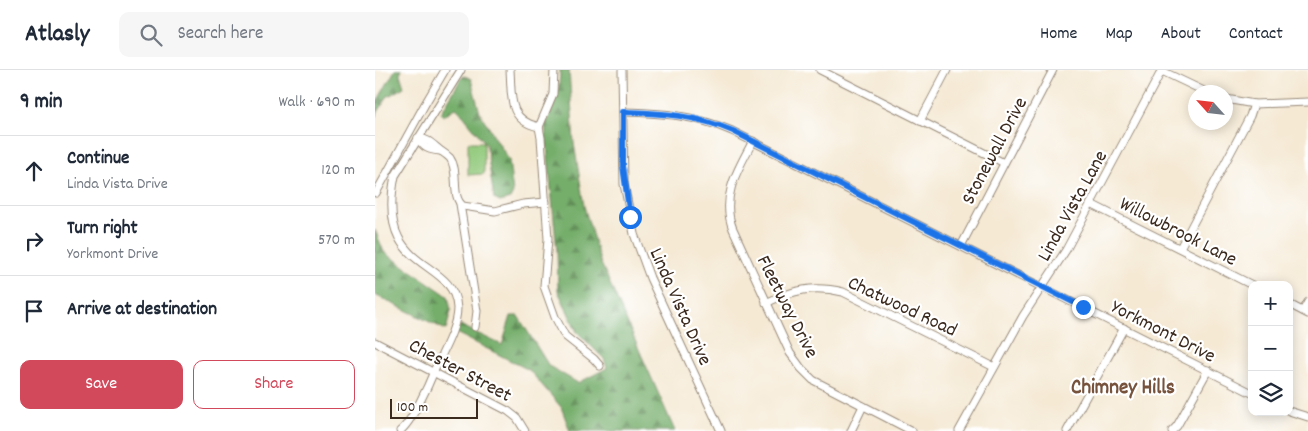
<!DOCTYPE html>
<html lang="en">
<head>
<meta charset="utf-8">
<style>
	:root { --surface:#fff; --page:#f6f6f7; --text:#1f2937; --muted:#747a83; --line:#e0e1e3; --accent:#d1495b }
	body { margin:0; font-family:Dekko,sans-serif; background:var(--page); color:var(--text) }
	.controls { position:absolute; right:15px; bottom:15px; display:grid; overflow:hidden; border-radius:10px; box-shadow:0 2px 12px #0003 }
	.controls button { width:45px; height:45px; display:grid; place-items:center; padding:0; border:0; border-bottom:1px solid var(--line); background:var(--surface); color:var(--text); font:25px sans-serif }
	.compass { position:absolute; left:813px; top:15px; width:45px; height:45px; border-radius:50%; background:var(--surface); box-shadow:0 2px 12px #0003; rotate:297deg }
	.scale { position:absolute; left:15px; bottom:12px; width:88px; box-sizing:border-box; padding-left:5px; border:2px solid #3b2a1e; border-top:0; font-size:14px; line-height:18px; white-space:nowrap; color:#3b2a1e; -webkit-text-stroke:4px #fff; paint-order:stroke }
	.stop { position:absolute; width:15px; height:15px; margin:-11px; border:4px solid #1a73e8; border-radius:50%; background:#fff }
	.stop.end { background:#1a73e8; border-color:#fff; box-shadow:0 1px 5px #0008 }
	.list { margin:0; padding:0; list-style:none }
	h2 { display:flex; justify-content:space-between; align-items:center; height:65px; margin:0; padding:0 20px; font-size:21px }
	h2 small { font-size:16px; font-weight:400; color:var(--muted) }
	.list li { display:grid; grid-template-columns:32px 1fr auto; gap:15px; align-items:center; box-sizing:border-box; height:70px; padding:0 20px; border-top:1px solid var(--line) }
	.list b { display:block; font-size:19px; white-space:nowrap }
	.list p { margin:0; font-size:16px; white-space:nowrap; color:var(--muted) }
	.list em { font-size:16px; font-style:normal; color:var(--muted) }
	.actions { display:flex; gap:10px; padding:15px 20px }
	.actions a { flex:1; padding:11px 0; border:1px solid var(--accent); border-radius:10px; text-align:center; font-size:18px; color:var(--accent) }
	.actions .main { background:var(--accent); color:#fff }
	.icon { flex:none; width:28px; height:28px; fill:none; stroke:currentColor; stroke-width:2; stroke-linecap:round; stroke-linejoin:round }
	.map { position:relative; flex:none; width:933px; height:361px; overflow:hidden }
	header { display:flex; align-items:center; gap:30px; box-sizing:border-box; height:70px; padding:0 25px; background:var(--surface); border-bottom:1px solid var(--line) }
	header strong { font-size:24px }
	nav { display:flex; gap:28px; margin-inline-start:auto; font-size:18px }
	.search { width:350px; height:45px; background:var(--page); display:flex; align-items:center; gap:12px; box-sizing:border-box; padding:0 18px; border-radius:10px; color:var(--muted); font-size:19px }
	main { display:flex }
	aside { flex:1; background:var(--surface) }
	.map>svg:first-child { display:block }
</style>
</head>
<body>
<header>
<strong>Atlasly</strong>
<div class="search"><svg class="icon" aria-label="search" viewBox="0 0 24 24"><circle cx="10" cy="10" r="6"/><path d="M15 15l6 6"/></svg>Search here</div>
<nav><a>Home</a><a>Map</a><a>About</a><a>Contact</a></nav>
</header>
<main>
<aside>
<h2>9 min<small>Walk · 690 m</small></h2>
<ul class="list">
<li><svg class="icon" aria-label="ahead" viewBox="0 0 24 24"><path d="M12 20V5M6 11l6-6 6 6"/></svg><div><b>Continue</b><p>Linda Vista Drive</p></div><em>120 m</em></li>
<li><svg class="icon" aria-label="right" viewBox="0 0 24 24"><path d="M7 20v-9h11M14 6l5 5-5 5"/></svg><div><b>Turn right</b><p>Yorkmont Drive</p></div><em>570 m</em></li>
<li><svg class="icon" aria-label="arrive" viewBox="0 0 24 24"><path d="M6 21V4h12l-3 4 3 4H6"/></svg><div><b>Arrive at destination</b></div></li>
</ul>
<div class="actions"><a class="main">Save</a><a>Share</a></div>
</aside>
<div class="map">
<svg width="933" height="361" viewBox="0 0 933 361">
	<defs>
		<pattern id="forest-firs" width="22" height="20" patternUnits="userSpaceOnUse" patternTransform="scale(1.25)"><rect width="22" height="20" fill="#75ad6b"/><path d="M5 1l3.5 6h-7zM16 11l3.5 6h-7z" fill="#618d57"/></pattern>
	</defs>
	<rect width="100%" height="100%" fill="#fff"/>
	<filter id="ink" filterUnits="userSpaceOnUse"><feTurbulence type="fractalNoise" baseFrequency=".02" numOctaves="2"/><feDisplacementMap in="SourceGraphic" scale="10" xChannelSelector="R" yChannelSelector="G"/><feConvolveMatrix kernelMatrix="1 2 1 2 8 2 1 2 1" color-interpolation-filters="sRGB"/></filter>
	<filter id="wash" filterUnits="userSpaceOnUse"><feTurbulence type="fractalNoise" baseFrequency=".0096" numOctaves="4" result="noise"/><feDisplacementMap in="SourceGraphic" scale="20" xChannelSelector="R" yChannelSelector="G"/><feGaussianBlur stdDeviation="1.12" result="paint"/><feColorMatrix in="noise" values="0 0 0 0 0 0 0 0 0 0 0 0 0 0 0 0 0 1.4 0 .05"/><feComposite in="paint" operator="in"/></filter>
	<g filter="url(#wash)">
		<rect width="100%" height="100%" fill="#f5e9d4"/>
		<!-- forest -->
		<g fill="url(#forest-firs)" stroke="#586c44">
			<path d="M20,0h7l-2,4 4,13 -17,10 -12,20v-12z"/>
			<path d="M185,0h9l5,73 10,63 16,55 75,170h-105l-9,-24 -32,-37 -73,-37 4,-8 42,20 9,-29h7l31,50 29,17 29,-15 -3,-9 -27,-27 -19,-41 -1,-39 -12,-127c9,-18 15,-35 15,-55z"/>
			<path d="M90,6l6,3 9,34 29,47 4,33 -3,6 -10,3 -6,-3 -8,-55 -25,-31 -5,-5 -13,8 -2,-3 21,-36z"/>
			<path d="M0,160l9,22 64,44 3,15 -5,19 -71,-35z"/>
		</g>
		<!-- park -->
		<path fill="#92c97b" stroke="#667a4c" d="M93,72h16v32l-16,1z"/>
	</g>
	<g filter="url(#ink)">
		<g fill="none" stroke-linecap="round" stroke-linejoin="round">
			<!-- minor casing -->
			<g stroke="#988a79" stroke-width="9">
				<g id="minor">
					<path d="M135,0c2,26 -3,50 29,57"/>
					<path d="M247,0l2,114 10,50 16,44 71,153"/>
					<path d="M445,0l184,93"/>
					<path d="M787,1l44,21"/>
					<path d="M851,29l28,5 54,-2"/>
					<path d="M248,42c40,1 72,3 109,19l520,262"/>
					<path d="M545,51l27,-51"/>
					<path d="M164,57l2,11 7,101 -4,47 11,31 10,19 29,23 6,7"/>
					<path d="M164,57l14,-33 1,-24"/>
					<path d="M43,68c11,1 14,6 23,13 3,2 6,4 9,7 10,14 0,38 13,48l32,5 28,-7 23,-2"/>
					<path d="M43,68c5,10 11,12 22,13"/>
					<path d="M378,71c-15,28 -33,56 -20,88l57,124 11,15 12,12 99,51"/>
					<path d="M1,123l49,-89 20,-34"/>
					<path d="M85,134l17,107 -2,16"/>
					<path d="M716,134l161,81"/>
					<path d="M586,176l92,-176"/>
					<path d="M805,178l70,-132 4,-12"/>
					<path d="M391,233c27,-13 47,-18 77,-11l151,75"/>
					<path d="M914,234l19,10"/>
					<path d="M928,241l5,-9"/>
					<path d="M0,272l133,69 9,7 8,13"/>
					<path d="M914,341l19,6"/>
					<path d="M25,361c12,-9 29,-47 35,-62 8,-18 22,-41 22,-61 -3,-52 -82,-33 -62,-132l66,-106"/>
					<path d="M476,361l12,-25"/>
					<path d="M584,361l64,-115 43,-66 96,-180"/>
					<path d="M692,361l57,-103"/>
					<path d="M797,361l5,-5 31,-56"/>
				</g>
			</g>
			<!-- minor -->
			<use href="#minor" stroke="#fff" stroke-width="7"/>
		</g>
	</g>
	<g fill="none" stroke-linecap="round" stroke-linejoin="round" filter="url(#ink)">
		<!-- route -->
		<path stroke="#1a73e8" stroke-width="6" d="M255,147l-7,-51v-54c40,1 72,3 110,19l350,176"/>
	</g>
	<g text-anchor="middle" stroke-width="4.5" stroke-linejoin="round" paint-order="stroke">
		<!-- street labels -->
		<g font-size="20" fill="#3b2a1e" stroke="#fff">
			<text transform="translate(618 80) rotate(-62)" y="7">Stonewall Drive</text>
			<text transform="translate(696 135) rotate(-61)" y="7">Linda Vista Lane</text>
			<text transform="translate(804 160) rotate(27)" y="7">Willowbrook Lane</text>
			<text transform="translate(528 235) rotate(25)" y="7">Chatwood Road</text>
			<text transform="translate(307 236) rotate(66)" y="7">Linda Vista Drive</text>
			<text transform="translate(414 236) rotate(63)" y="7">Fleetway Drive</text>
			<text transform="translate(789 260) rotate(27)" y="7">Yorkmont Drive</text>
			<text transform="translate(86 299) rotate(28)" y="7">Chester Street</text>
		</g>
		<!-- neighbourhood labels -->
		<g font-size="21" font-weight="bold" fill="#77533d" stroke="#fff">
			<text x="748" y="323">Chimney Hills</text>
		</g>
	</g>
</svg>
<div class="controls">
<button>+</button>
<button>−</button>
<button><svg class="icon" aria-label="layers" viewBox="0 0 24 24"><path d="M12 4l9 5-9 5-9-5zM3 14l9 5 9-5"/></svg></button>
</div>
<svg class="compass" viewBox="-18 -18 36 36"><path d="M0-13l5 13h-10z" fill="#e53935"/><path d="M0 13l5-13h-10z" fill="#747a83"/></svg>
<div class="scale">100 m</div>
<div class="stop" style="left:255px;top:147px"></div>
<div class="stop end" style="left:708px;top:237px"></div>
</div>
</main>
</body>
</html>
